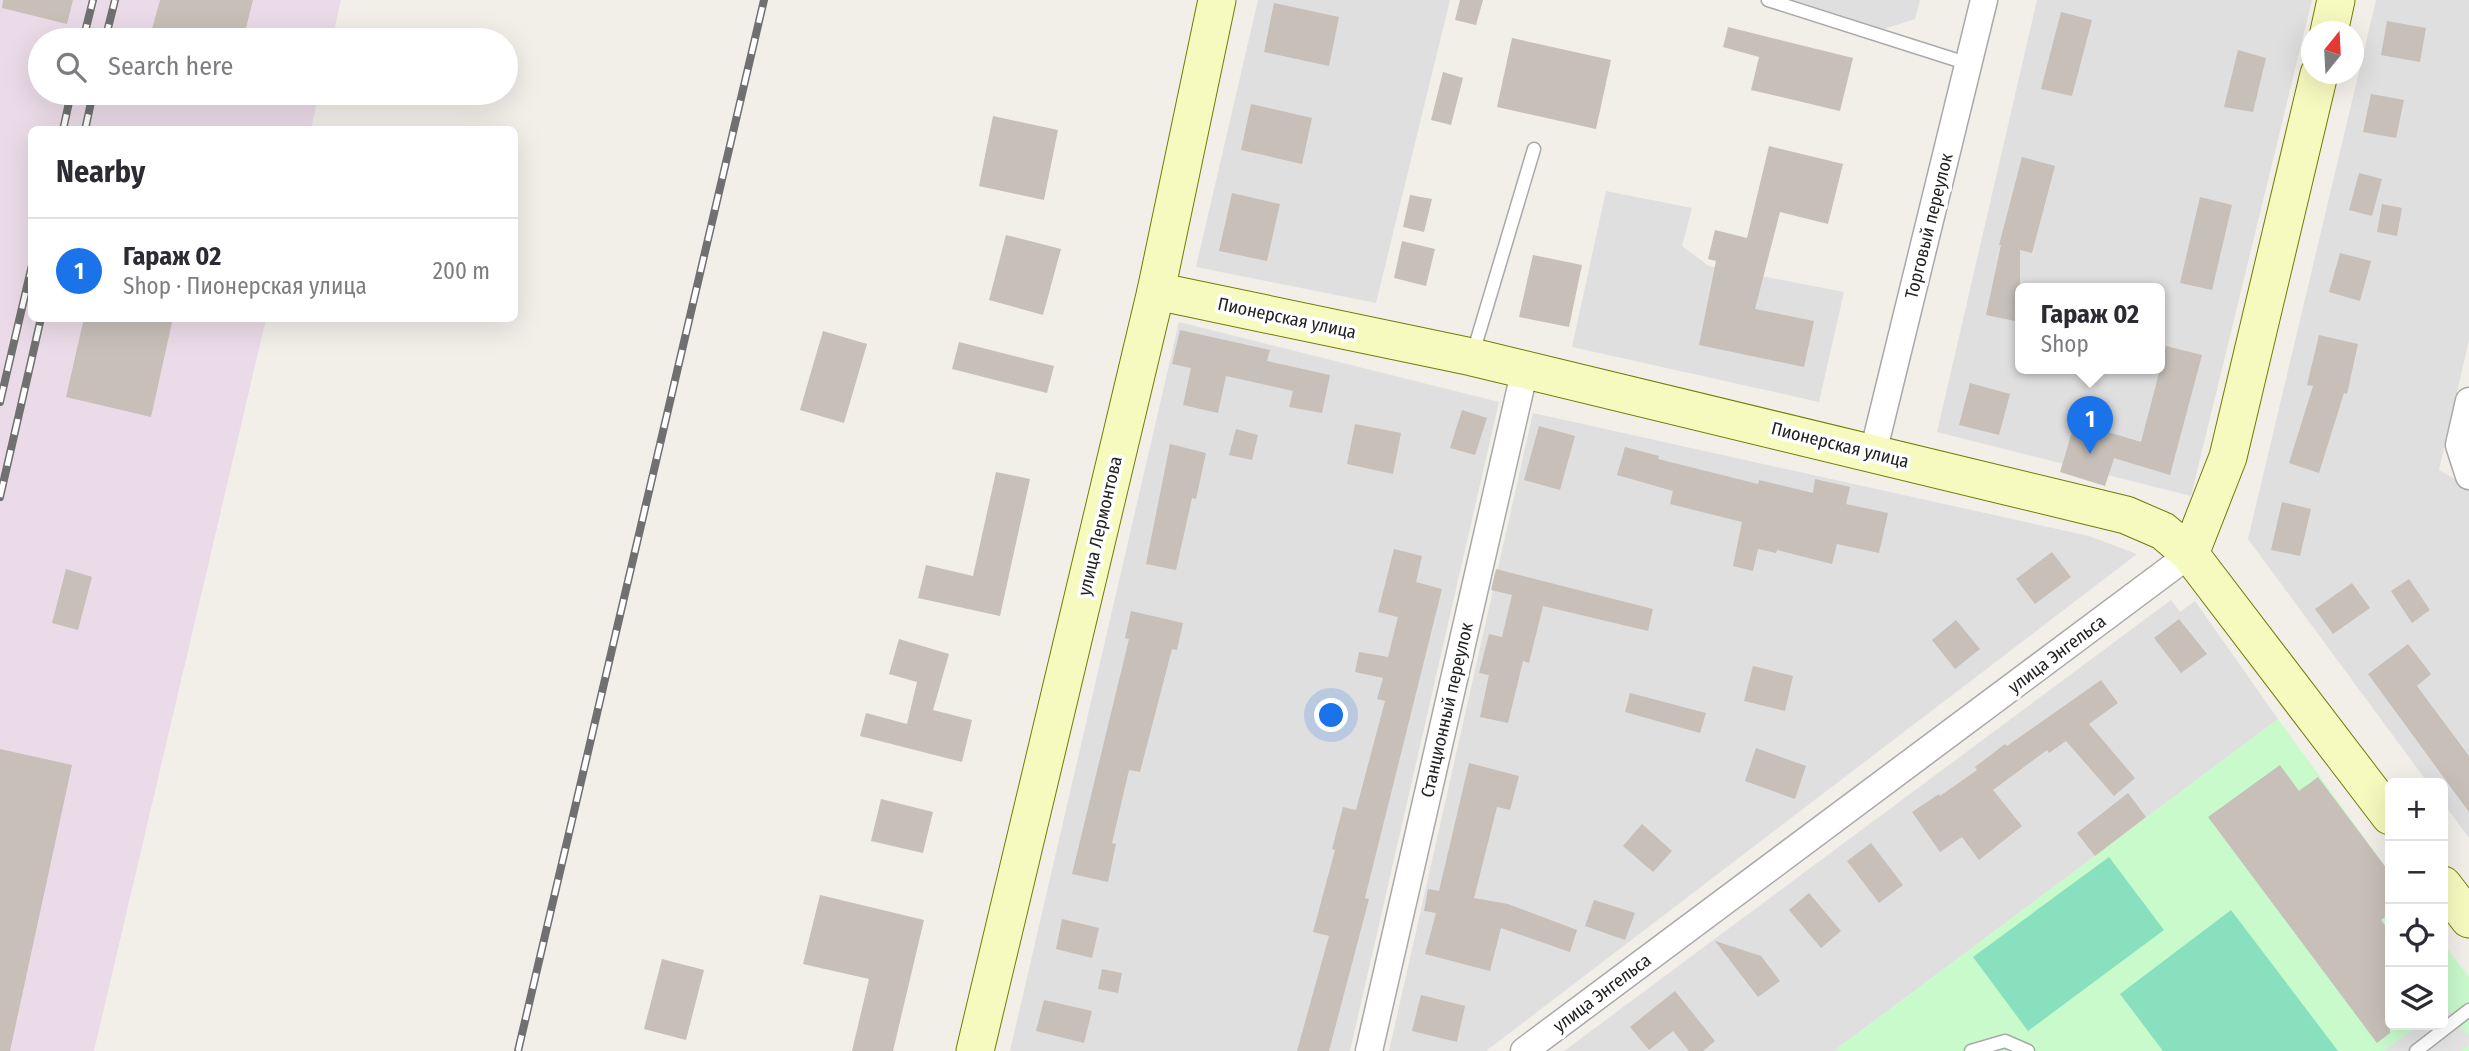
<!DOCTYPE html>
<html lang="en">
<head>
<meta charset="utf-8">
<style>
	:root { --surface:#fff; --page:#f7f7f7; --text:#2b2b33; --muted:#7c7c81; --line:#e1e1e2; --accent:#1a73e8 }
	body { margin:0; font-family:"Fira Sans Condensed",sans-serif; background:var(--page); color:var(--text) }
	.controls { position:absolute; right:21px; bottom:21px; display:grid; overflow:hidden; border-radius:10px; box-shadow:0 7px 28px #0002 }
	.controls button { width:63px; height:63px; display:grid; place-items:center; padding:0; border:0; border-bottom:2px solid var(--line); background:var(--surface); color:var(--text); font:35px sans-serif }
	.compass { position:absolute; left:2301px; top:21px; width:63px; height:63px; border-radius:50%; background:var(--surface); box-shadow:0 7px 28px #0002; rotate:18deg }
	.you { position:absolute; left:1332px; top:716px; width:24px; height:24px; margin:-18px; border:5px solid #fff; border-radius:50%; background:#1a73e8; box-shadow:0 0 0 10px #1a73e833 }
	.badge { display:grid; place-items:center; width:46px; height:46px; border-radius:50%; background:var(--accent); color:#fff; font-size:23px; font-weight:700 }
	.pin { position:absolute; translate:-50% -58px; filter:drop-shadow(0 2px 4px #0008) }
	.pin::after { content:''; position:absolute; top:37px; width:24px; height:21px; background:inherit; clip-path:polygon(0 0,100% 0,50% 100%) }
	.popup { position:absolute; left:2015px; top:283px; width:150px; height:91px; box-sizing:border-box; display:grid; place-content:center; border-radius:10px; background:var(--surface); filter:drop-shadow(0 2px 5px #0005); font-size:23px; white-space:nowrap; color:var(--muted) }
	.popup b { font-size:26px; color:var(--text) }
	.popup::after { content:''; position:absolute; left:50%; top:100%; margin-left:-14px; border:14px solid transparent; border-top-color:var(--surface) }
	.list { margin:0; padding:0; list-style:none }
	h2 { display:flex; justify-content:space-between; align-items:center; height:91px; margin:0; padding:0 28px; font-size:30px }
	h2 small { font-size:23px; font-weight:400; color:var(--muted) }
	.list li { display:grid; grid-template-columns:46px 1fr auto; gap:21px; align-items:center; box-sizing:border-box; height:105px; padding:0 28px; border-top:2px solid var(--line) }
	.list b { display:block; font-size:26px; white-space:nowrap }
	.list p { margin:0; font-size:23px; white-space:nowrap; color:var(--muted) }
	.list em { font-size:23px; font-style:normal; color:var(--muted) }
	.icon { flex:none; width:38px; height:38px; fill:none; stroke:currentColor; stroke-width:2; stroke-linecap:round; stroke-linejoin:round }
	.map { position:relative; flex:none; width:2469px; height:1051px; overflow:hidden }
	.search { position:absolute; background:var(--surface); box-shadow:0 7px 28px #0002; left:28px; top:28px; width:490px; height:77px; display:flex; align-items:center; gap:18px; box-sizing:border-box; padding:0 24px; border-radius:38px; color:var(--muted); font-size:26px }
	.panel { position:absolute; background:var(--surface); box-shadow:0 7px 28px #0002; left:28px; top:126px; width:490px; height:196px; border-radius:10px }
	.map>svg:first-child { display:block }
</style>
</head>
<body>
<div class="map">
<svg width="2469" height="1051" viewBox="0 0 2469 1051">
	<rect width="100%" height="100%" fill="#f2efe9"/>
	<!-- residential -->
	<g fill="#e0dfdf" fill-rule="evenodd">
		<path d="M1258,0h192l-74,303 -180,-36z"/>
		<path d="M1793,0h127l-5,19 -31,10z"/>
		<path d="M2037,0h275l-121,496 -254,-64zM2020,288h140v80h-140z"/>
		<path d="M2376,0h93v340l-30,130 30,17v351l-26,-35v-20h-15l-180,-244z"/>
		<path d="M1606,191l86,17 -10,38 27,20 135,26 -25,110 -247,-55z"/>
		<path d="M1179,322l320,80 -149,649h-340z"/>
		<path d="M1533,413l556,123 48,18 -651,497h-97z"/>
		<path d="M2171,600l9,12 15,-11 83,118 -444,332h-270z"/>
	</g>
	<!-- industrial -->
	<path fill="#ebdbe8" d="M0,0h341l-9,40h-292v53h279l-8,36 -279,1v188l234,1 -172,732h-94z"/>
	<!-- park -->
	<path fill="#c8facc" d="M2278,719l112,154v152h53v-82l26,34v74h-635z"/>
	<!-- pitch -->
	<g fill="#88e0be">
		<path d="M2109,857l55,73 -136,101 -55,-74z"/>
		<path d="M2231,910l107,141h-175l-43,-57z"/>
	</g>
	<!-- parking -->
	<path fill="#e2e2e2" d="M2446,1006l23,31v8l-8,6h-77l36,-26h23v-17z"/>
	<!-- building -->
	<g fill="#c7bfb8">
		<path d="M3,0h70l-6,24 -65,-16z"/>
		<path d="M160,0h93l-10,40h-94z"/>
		<path d="M1460,0h23l-7,25 -21,-5z"/>
		<path d="M1274,3l65,14 -10,49 -65,-14z"/>
		<path d="M2061,12l31,8 -20,76 -31,-7z"/>
		<path d="M2387,21l39,7 -6,34 -39,-7z"/>
		<path d="M1728,27l125,31 -13,53 -89,-21 8,-33 -36,-10z"/>
		<path d="M1512,38l99,22 -15,69 -99,-22z"/>
		<path d="M2238,50l28,8 -13,54 -29,-5z"/>
		<path d="M1443,72l20,6 -12,47 -20,-5z"/>
		<path d="M2371,94l33,6 -8,38 -33,-6z"/>
		<path d="M1251,104l61,14 -10,46 -61,-14z"/>
		<path d="M993,116l65,14 -14,70 -65,-14z"/>
		<path d="M1769,146l74,18 -15,60 -48,-12 -25,97 59,12 -10,46 -105,-22 17,-84 -8,-2 7,-29 32,8z"/>
		<path d="M2022,157l33,9 -23,87 -12,-3v72l-34,-7 15,-70h-2z"/>
		<path d="M2359,173l23,6 -10,37 -23,-6z"/>
		<path d="M1232,193l48,11 -13,57 -48,-10z"/>
		<path d="M1410,195l22,4 -8,33 -21,-5z"/>
		<path d="M2200,197l32,8 -20,85 -32,-7z"/>
		<path d="M2382,204l20,4 -5,28 -20,-4z"/>
		<path d="M1006,235l55,14 -18,66 -54,-15z"/>
		<path d="M1402,241l33,8 -9,37 -32,-8z"/>
		<path d="M2340,253l31,8 -11,40 -31,-9z"/>
		<path d="M1533,255l49,10 -13,62 -50,-10z"/>
		<path d="M84,318h89l-22,99 -85,-20z"/>
		<path d="M1180,330l90,20 -3,11 63,14 -8,38 -33,-6 4,-16 -67,-15 -8,37 -35,-8 8,-37 -19,-4z"/>
		<path d="M823,331l44,13 -23,79 -44,-13z"/>
		<path d="M2319,335l39,9 -11,50 -3,-1 -25,80 -30,-10 24,-77 -6,-1z"/>
		<path d="M959,342l95,24 -7,27 -95,-24z"/>
		<path d="M2166,346l36,9 -32,120 -56,-17 -9,28 -45,-14 15,-50 66,20z"/>
		<path d="M1970,383l40,11 -11,41 -40,-10z"/>
		<path d="M1462,410l25,8 -12,37 -25,-7z"/>
		<path d="M1355,424l46,9 -8,41 -46,-10z"/>
		<path d="M1539,426l36,10 -15,54 -36,-10z"/>
		<path d="M1236,429l22,6 -6,25 -23,-5z"/>
		<path d="M1170,444l36,9 -10,46 -4,-1 -16,72 -30,-6z"/>
		<path d="M1625,447l34,9 -1,3 100,25 1,-4 54,13 2,-14 35,8 -4,17 42,9 -9,40 -42,-9 -5,20 -55,-14 -1,3 -18,-4 -5,22 -20,-5 9,-44 -72,-18 3,-13 -56,-16z"/>
		<path d="M996,472l34,7 -30,137 -82,-18 8,-33 47,11z"/>
		<path d="M2282,502l29,7 -11,47 -29,-6z"/>
		<path d="M1394,549l28,7 -6,26 26,7 -77,309 4,1 -40,152h-32l32,-115 -16,-4 22,-82 -3,-1 11,-42 13,3 29,-109 -8,-2 6,-21 -28,-6 4,-20 29,5 10,-40 -20,-5z"/>
		<path d="M2052,552l19,25 -36,27 -19,-25z"/>
		<path d="M66,569l26,8 -14,53 -26,-7z"/>
		<path d="M1496,569l157,40 -5,22 -105,-25 -14,57 -6,-2 -15,62 -28,-6 9,-42 -10,-2 10,-39 13,3 10,-42 -21,-5z"/>
		<path d="M2409,579l21,31 -18,13 -21,-32z"/>
		<path d="M2352,583l18,25 -37,26 -18,-25z"/>
		<path d="M1131,611l52,12 -6,27 -5,-1 -32,123 -11,-2 -17,73 4,1 -8,38 -36,-8 57,-235 -4,-1z"/>
		<path d="M2179,619l28,35 -26,19 -27,-35z"/>
		<path d="M1956,620l24,29 -25,20 -23,-29z"/>
		<path d="M899,639l50,15 -16,56 39,10 -10,42 -102,-26 6,-23 41,11 10,-42 -28,-8z"/>
		<path d="M2408,644l23,30 -14,12 52,70v56l-101,-138z"/>
		<path d="M1753,666l40,10 -8,35 -41,-10z"/>
		<path d="M2101,680l17,23 -29,21 46,54 -21,18 -48,-55 -17,12 -2,-3 -54,40 29,36 -43,34 -17,-23 -22,15 -28,-40 27,-18 1,2 37,-26 -2,-3 30,-23 2,2z"/>
		<path d="M1630,693l76,20 -6,20 -75,-21z"/>
		<path d="M1756,748l50,18 -11,33 -50,-18z"/>
		<path d="M0,749l72,16 -62,286h-10z"/>
		<path d="M1469,763l50,13 -9,34 -13,-3 -23,91 34,6 69,26 -7,22 -69,-24 -11,43 -65,-17 11,-41 -12,-2 4,-22 11,2z"/>
		<path d="M2280,765l19,26 19,-14 72,96v40l-9,7 9,12v101l-13,10 -169,-226z"/>
		<path d="M2128,793l18,24 -51,39 -18,-23z"/>
		<path d="M881,799l52,13 -10,41 -52,-12z"/>
		<path d="M1642,824l30,27 -19,21 -30,-26z"/>
		<path d="M1871,843l32,42 -24,18 -32,-42z"/>
		<path d="M1809,893l32,38 -20,17 -32,-38z"/>
		<path d="M820,895l104,25 -31,131h-41l17,-72 -66,-15z"/>
		<path d="M1594,900l41,13 -10,27 -40,-14z"/>
		<path d="M1062,919l37,9 -7,30 -36,-9z"/>
		<path d="M1715,941l46,15 19,25 -22,16z"/>
		<path d="M662,959l42,11 -18,70 -42,-11z"/>
		<path d="M1102,969l20,4 -4,20 -20,-4z"/>
		<path d="M1675,991l40,50 -12,10h-14l-16,-20 -24,19 -19,-23z"/>
		<path d="M1421,995l44,11 -8,36 -45,-11z"/>
		<path d="M1044,1000l48,11 -8,32 -48,-12z"/>
	</g>
	<g fill="none" stroke-linecap="round" stroke-linejoin="round">
		<!-- lane casing -->
		<g stroke="#a9a9a9" stroke-width="15">
			<g id="lane">
				<path d="M1768,0l201,64"/>
				<path d="M1473,353l61,-204"/>
				<path d="M1971,1051l34,-10 23,10"/>
				<path d="M2416,1051l53,-41"/>
			</g>
		</g>
		<!-- street casing -->
		<g stroke="#a9a9a9" stroke-width="29">
			<g id="street">
				<path d="M2469,401l-10,44 10,31"/>
				<path d="M1873,453l111,-453"/>
				<path d="M1369,1051l156,-682"/>
				<path d="M1524,1051l666,-497"/>
			</g>
		</g>
		<!-- secondary casing -->
		<g stroke="#707d05" stroke-width="39">
			<g id="secondary">
				<path d="M2329,32l7,-32"/>
				<path d="M1156,291l316,66 654,158 37,16 27,23 200,262"/>
				<path d="M2190,554l38,-97 91,-383"/>
				<path d="M2443,885l26,34"/>
				<path d="M975,1051l181,-760 61,-291"/>
			</g>
		</g>
		<!-- lane -->
		<use href="#lane" stroke="#fff" stroke-width="12"/>
		<!-- street -->
		<use href="#street" stroke="#fff" stroke-width="26"/>
		<!-- secondary -->
		<use href="#secondary" stroke="#f7fabf" stroke-width="37"/>
		<!-- rail casing -->
		<g stroke="#707070" stroke-width="8">
			<g id="rail">
				<path d="M83,40l10,-40"/>
				<path d="M105,40l10,-40"/>
				<path d="M63,130l8,-37"/>
				<path d="M85,130l8,-37"/>
				<path d="M0,402l32,-137"/>
				<path d="M0,497l41,-179"/>
				<path d="M518,1051l246,-1051"/>
			</g>
		</g>
		<!-- rail -->
		<use href="#rail" stroke="#fff" stroke-width="5" stroke-dasharray="16" stroke-linecap="butt"/>
	</g>
	<g text-anchor="middle" stroke-width="7" stroke-linejoin="round" paint-order="stroke">
		<!-- street labels -->
		<g font-size="18" fill="#222" stroke="#fff">
			<text transform="translate(1929 226) rotate(-76)" y="6">Торговый переулок</text>
			<text transform="translate(1287 318) rotate(12)" y="6">Пионерская улица</text>
			<text transform="translate(1840 445) rotate(14)" y="6">Пионерская улица</text>
			<text transform="translate(1100 526) rotate(-77)" y="6">улица Лермонтова</text>
			<text transform="translate(2057 654) rotate(-37)" y="6">улица Энгельса</text>
			<text transform="translate(1447 710) rotate(-77)" y="6">Станционный переулок</text>
			<text transform="translate(1602 993) rotate(-37)" y="6">улица Энгельса</text>
		</g>
	</g>
</svg>
<div class="controls">
<button>+</button>
<button>−</button>
<button><svg class="icon" aria-label="locate" viewBox="0 0 24 24"><circle cx="12" cy="12" r="6"/><path d="M12 2v4M12 18v4M2 12h4M18 12h4"/></svg></button>
<button><svg class="icon" aria-label="layers" viewBox="0 0 24 24"><path d="M12 4l9 5-9 5-9-5zM3 14l9 5 9-5"/></svg></button>
</div>
<svg class="compass" viewBox="-18 -18 36 36"><path d="M0-13l5 13h-10z" fill="#e53935"/><path d="M0 13l5-13h-10z" fill="#7c7c81"/></svg>
<div class="you"></div>
<div class="pin badge" style="left:2090px;top:454px">1</div>
<div class="popup"><b>Гараж 02</b>Shop</div>
<div class="search"><svg class="icon" aria-label="search" viewBox="0 0 24 24"><circle cx="10" cy="10" r="6"/><path d="M15 15l6 6"/></svg>Search here</div>
<section class="panel">
<h2>Nearby<small></small></h2>
<ul class="list">
<li><span class="badge">1</span><div><b>Гараж 02</b><p>Shop · Пионерская улица</p></div><em>200 m</em></li>
</ul>
</section>
</div>
</body>
</html>
